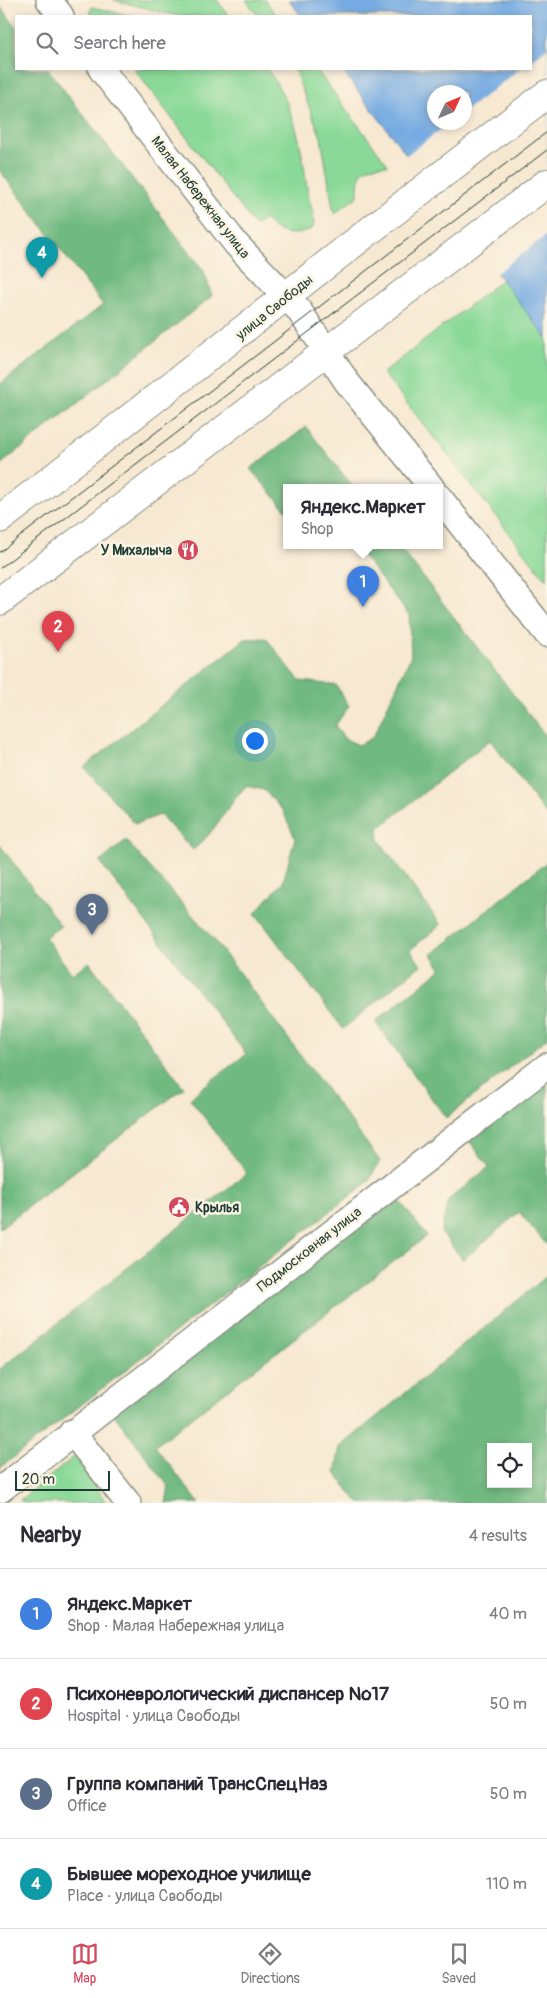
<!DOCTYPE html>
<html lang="en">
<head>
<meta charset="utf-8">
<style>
	:root { --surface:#fff; --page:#f7f7f7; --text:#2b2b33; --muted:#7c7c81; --line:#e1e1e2; --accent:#d1495b }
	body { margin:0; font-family:Pangolin,sans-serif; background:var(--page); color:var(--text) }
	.controls { position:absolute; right:15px; bottom:15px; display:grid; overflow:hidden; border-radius:0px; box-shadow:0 2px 8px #0003 }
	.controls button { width:45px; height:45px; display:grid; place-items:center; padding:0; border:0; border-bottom:1px solid var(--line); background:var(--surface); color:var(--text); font:25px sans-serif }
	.compass { position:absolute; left:427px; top:85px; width:45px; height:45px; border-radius:50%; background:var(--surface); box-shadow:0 2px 8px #0003; rotate:46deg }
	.scale { position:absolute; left:15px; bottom:12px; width:95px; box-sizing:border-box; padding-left:5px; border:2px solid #1f3d34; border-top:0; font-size:14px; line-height:18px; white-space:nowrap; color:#1f3d34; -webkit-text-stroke:4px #fcf5e5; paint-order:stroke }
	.you { position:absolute; left:254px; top:740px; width:18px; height:18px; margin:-12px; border:4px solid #fff; border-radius:50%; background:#1a73e8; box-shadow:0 0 0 8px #1a73e833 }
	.badge { display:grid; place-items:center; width:32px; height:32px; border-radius:50%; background:var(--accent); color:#fff; font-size:16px; font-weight:700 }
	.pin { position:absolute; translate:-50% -41px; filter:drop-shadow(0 1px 2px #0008) }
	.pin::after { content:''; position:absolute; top:26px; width:18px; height:15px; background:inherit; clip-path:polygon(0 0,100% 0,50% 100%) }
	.popup { position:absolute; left:283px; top:484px; width:160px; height:65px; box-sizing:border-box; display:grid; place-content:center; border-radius:0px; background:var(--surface); filter:drop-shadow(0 1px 4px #0005); font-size:16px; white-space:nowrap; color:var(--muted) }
	.popup b { font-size:19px; color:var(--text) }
	.popup::after { content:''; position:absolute; left:50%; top:100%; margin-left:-10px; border:10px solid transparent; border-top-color:var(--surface) }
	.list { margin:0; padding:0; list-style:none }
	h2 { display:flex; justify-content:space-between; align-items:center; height:65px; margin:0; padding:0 20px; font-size:21px }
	h2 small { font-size:16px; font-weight:400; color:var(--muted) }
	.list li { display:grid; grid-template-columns:32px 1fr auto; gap:15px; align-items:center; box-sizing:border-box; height:90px; padding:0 20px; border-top:1px solid var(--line) }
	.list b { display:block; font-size:19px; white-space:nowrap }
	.list p { margin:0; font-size:16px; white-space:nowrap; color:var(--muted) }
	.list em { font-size:16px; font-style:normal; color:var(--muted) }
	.icon { flex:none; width:28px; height:28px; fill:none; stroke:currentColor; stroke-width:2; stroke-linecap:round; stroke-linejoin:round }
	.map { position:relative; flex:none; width:547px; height:1503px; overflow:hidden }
	.search { position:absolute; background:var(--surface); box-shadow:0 2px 8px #0003; left:15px; right:15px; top:15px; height:55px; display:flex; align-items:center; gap:12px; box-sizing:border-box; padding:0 18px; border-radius:0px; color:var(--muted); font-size:19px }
	.sheet { height:425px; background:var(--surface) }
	nav { display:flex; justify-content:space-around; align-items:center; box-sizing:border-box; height:70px; border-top:1px solid var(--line); background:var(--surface); font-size:14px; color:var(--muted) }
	nav a { display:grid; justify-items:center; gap:2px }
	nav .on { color:var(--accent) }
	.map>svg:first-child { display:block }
</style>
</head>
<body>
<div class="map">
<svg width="547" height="1503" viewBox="0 0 547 1503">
	<rect width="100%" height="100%" fill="#fcf5e5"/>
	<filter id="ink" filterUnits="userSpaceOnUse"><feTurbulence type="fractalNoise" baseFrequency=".02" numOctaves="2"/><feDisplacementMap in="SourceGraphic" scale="10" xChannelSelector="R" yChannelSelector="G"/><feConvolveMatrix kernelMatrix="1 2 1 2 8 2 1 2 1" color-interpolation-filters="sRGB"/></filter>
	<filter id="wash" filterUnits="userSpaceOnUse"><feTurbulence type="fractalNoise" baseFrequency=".0096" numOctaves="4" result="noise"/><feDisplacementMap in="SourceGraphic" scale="20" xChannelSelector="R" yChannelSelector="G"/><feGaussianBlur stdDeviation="1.12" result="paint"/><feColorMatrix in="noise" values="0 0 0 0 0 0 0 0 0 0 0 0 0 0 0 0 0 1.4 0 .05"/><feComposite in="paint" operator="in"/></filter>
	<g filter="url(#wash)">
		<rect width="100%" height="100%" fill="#f7e8d1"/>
		<!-- green -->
		<g fill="#8ad998" stroke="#548b66">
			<path d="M113,0h104l12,16h-51z"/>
			<path d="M246,0h19l12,16h-19z"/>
			<path d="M92,7l40,9h1h-40l-3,-4z"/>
			<path d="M134,69h133c30,42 34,76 41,125 2,11 8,24 5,34 -18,11 -36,6 -49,-9l-9,7z"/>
			<path d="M294,69h22l72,96c-25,0 -31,6 -30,31l-24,18 -13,-77z"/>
			<path d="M503,279l44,60v242l-164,-208z"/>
			<path d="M74,1457l15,17 17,29h-80l-6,-3z"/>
		</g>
		<!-- forest -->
		<g fill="#6fb980" stroke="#477b5a" fill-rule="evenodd">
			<path d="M0,6l16,21v42h32l156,202 8,25 -212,169v-81l103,-79 -103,-134z"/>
			<path d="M306,427l48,61h-67v23l-37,-42z"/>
			<path d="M355,546h44l148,192v78l-57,-76 -112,89 1,11 62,85 -31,25 11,15 -78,64 -88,-116 28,-31 12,-44 -12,-27 -19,-21 -18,-4c-19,20 -31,47 -53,64l-33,-35 -25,9 -51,-57 161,-128 21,-1 34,43 36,4 13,21 -14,20 10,13 14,6 14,-8 38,-81 -2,-41z"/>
			<path d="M126,840l90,102 164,219 -12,21 -368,286v-99l247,-196 -57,-74 9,-9 47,-36 -146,-192z"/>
			<path d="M0,845l61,81 -16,11 27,37 17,-12 95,126 -184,140z"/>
			<path d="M547,862v176l-101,80 -71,-96 66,-53 -9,-15z"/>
			<path d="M547,1077v168l-28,-33 -56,48 -22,-28 7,-32 41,-33 -22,-29z"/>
			<path d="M392,1191l35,45 -272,210 44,57h-33l3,-16 -57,-75z"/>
			<path d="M547,1276v227h-188l-24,-30 5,-26zM491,1447h37v37h-37z"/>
		</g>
		<!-- water -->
		<path fill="#75aae2" stroke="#4a748b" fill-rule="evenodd" d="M289,0h258v339l-206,-270h190v-53h-230zM434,92h30v30h-30z"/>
		<!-- pier -->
		<path fill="#f7e8d1" d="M547,48v187l-52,39 -90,-118 45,-33 14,-1 1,-11 55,-42h11v-8z"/>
	</g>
	<g filter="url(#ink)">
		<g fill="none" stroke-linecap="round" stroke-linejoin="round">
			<!-- minor casing -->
			<g stroke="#8b9282" stroke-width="28">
				<g id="minor">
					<path d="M49,0l12,16"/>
					<path d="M101,69l135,175 62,65 49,73 85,106"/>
					<path d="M439,497l108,137"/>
					<path d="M72,1432l56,71"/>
					<path d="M0,1490l547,-424"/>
				</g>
			</g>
			<!-- secondary casing -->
			<g stroke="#8b9282" stroke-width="30">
				<g id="secondary">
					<path d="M0,519c183,-141 363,-285 547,-425"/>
					<path d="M0,601l547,-418"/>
				</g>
			</g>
			<!-- minor -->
			<use href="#minor" stroke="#fff" stroke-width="25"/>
			<!-- secondary -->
			<use href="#secondary" stroke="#fff" stroke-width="28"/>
			<!-- tram -->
			<g stroke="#1f3d34" stroke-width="1">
				<path d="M0,552l547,-420"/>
				<path d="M0,568l547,-418"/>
			</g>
		</g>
	</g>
	<!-- icons -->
	<defs>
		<g id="restaurant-disc" transform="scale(1.125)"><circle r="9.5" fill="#d1495b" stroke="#fcf5e5"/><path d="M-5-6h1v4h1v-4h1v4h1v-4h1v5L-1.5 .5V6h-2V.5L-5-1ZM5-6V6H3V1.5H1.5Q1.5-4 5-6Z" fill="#fff"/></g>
		<g id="civic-disc" transform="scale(1.125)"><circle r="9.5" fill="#d1495b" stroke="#fcf5e5"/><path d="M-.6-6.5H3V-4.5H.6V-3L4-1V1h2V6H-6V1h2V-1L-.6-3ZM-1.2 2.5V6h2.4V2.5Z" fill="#fff"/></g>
	</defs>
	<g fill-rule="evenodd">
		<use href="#restaurant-disc" x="188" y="550"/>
		<use href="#civic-disc" x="179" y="1207"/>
	</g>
	<g text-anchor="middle" stroke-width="5" stroke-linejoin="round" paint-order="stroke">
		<!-- street labels -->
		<g font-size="14" fill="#1f3d34" stroke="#fcf5e5">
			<text transform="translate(201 197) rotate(52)" y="5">Малая Набережная улица</text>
			<text transform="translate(274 307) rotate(-39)" y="5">улица Свободы</text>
			<text transform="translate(309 1249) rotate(-38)" y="5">Подмосковная улица</text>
		</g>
		<!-- poi labels -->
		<g font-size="14" font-weight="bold" fill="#1f3d34" stroke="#fcf5e5" text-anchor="end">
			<text x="172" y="555">У Михалыча</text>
			<text x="195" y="1212" text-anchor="start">Крылья</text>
		</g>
	</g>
</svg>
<div class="controls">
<button><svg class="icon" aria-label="locate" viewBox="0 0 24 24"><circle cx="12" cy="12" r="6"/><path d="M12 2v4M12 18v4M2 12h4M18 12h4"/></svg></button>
</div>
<svg class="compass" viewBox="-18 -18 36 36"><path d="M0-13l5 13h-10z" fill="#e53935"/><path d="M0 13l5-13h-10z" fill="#7c7c81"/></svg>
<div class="scale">20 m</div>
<div class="you"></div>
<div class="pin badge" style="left:363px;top:607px;background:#3f7fe0">1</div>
<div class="popup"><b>Яндекс.Маркет</b>Shop</div>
<div class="pin badge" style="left:58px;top:652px;background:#e0444e">2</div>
<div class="pin badge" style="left:92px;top:935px;background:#5c6f8a">3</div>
<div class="pin badge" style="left:42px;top:278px;background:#0f9aa8">4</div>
<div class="search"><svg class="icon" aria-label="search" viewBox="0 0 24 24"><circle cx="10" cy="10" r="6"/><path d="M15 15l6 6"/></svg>Search here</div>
</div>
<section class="sheet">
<h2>Nearby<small>4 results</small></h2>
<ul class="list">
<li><span class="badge" style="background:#3f7fe0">1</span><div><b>Яндекс.Маркет</b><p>Shop · Малая Набережная улица</p></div><em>40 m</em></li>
<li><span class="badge" style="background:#e0444e">2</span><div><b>Психоневрологический диспансер №17</b><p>Hospital · улица Свободы</p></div><em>50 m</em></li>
<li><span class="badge" style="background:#5c6f8a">3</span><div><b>Группа компаний ТрансСпецНаз</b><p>Office</p></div><em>50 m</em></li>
<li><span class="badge" style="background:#0f9aa8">4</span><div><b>Бывшее мореходное училище</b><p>Place · улица Свободы</p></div><em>110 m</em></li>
</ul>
</section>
<nav>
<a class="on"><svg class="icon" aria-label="map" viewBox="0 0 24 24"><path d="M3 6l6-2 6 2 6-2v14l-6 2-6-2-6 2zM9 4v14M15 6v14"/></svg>Map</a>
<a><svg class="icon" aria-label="directions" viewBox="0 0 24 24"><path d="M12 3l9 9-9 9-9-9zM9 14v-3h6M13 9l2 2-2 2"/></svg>Directions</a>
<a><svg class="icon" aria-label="saved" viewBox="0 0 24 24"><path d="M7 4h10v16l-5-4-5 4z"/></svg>Saved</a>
</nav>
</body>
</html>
